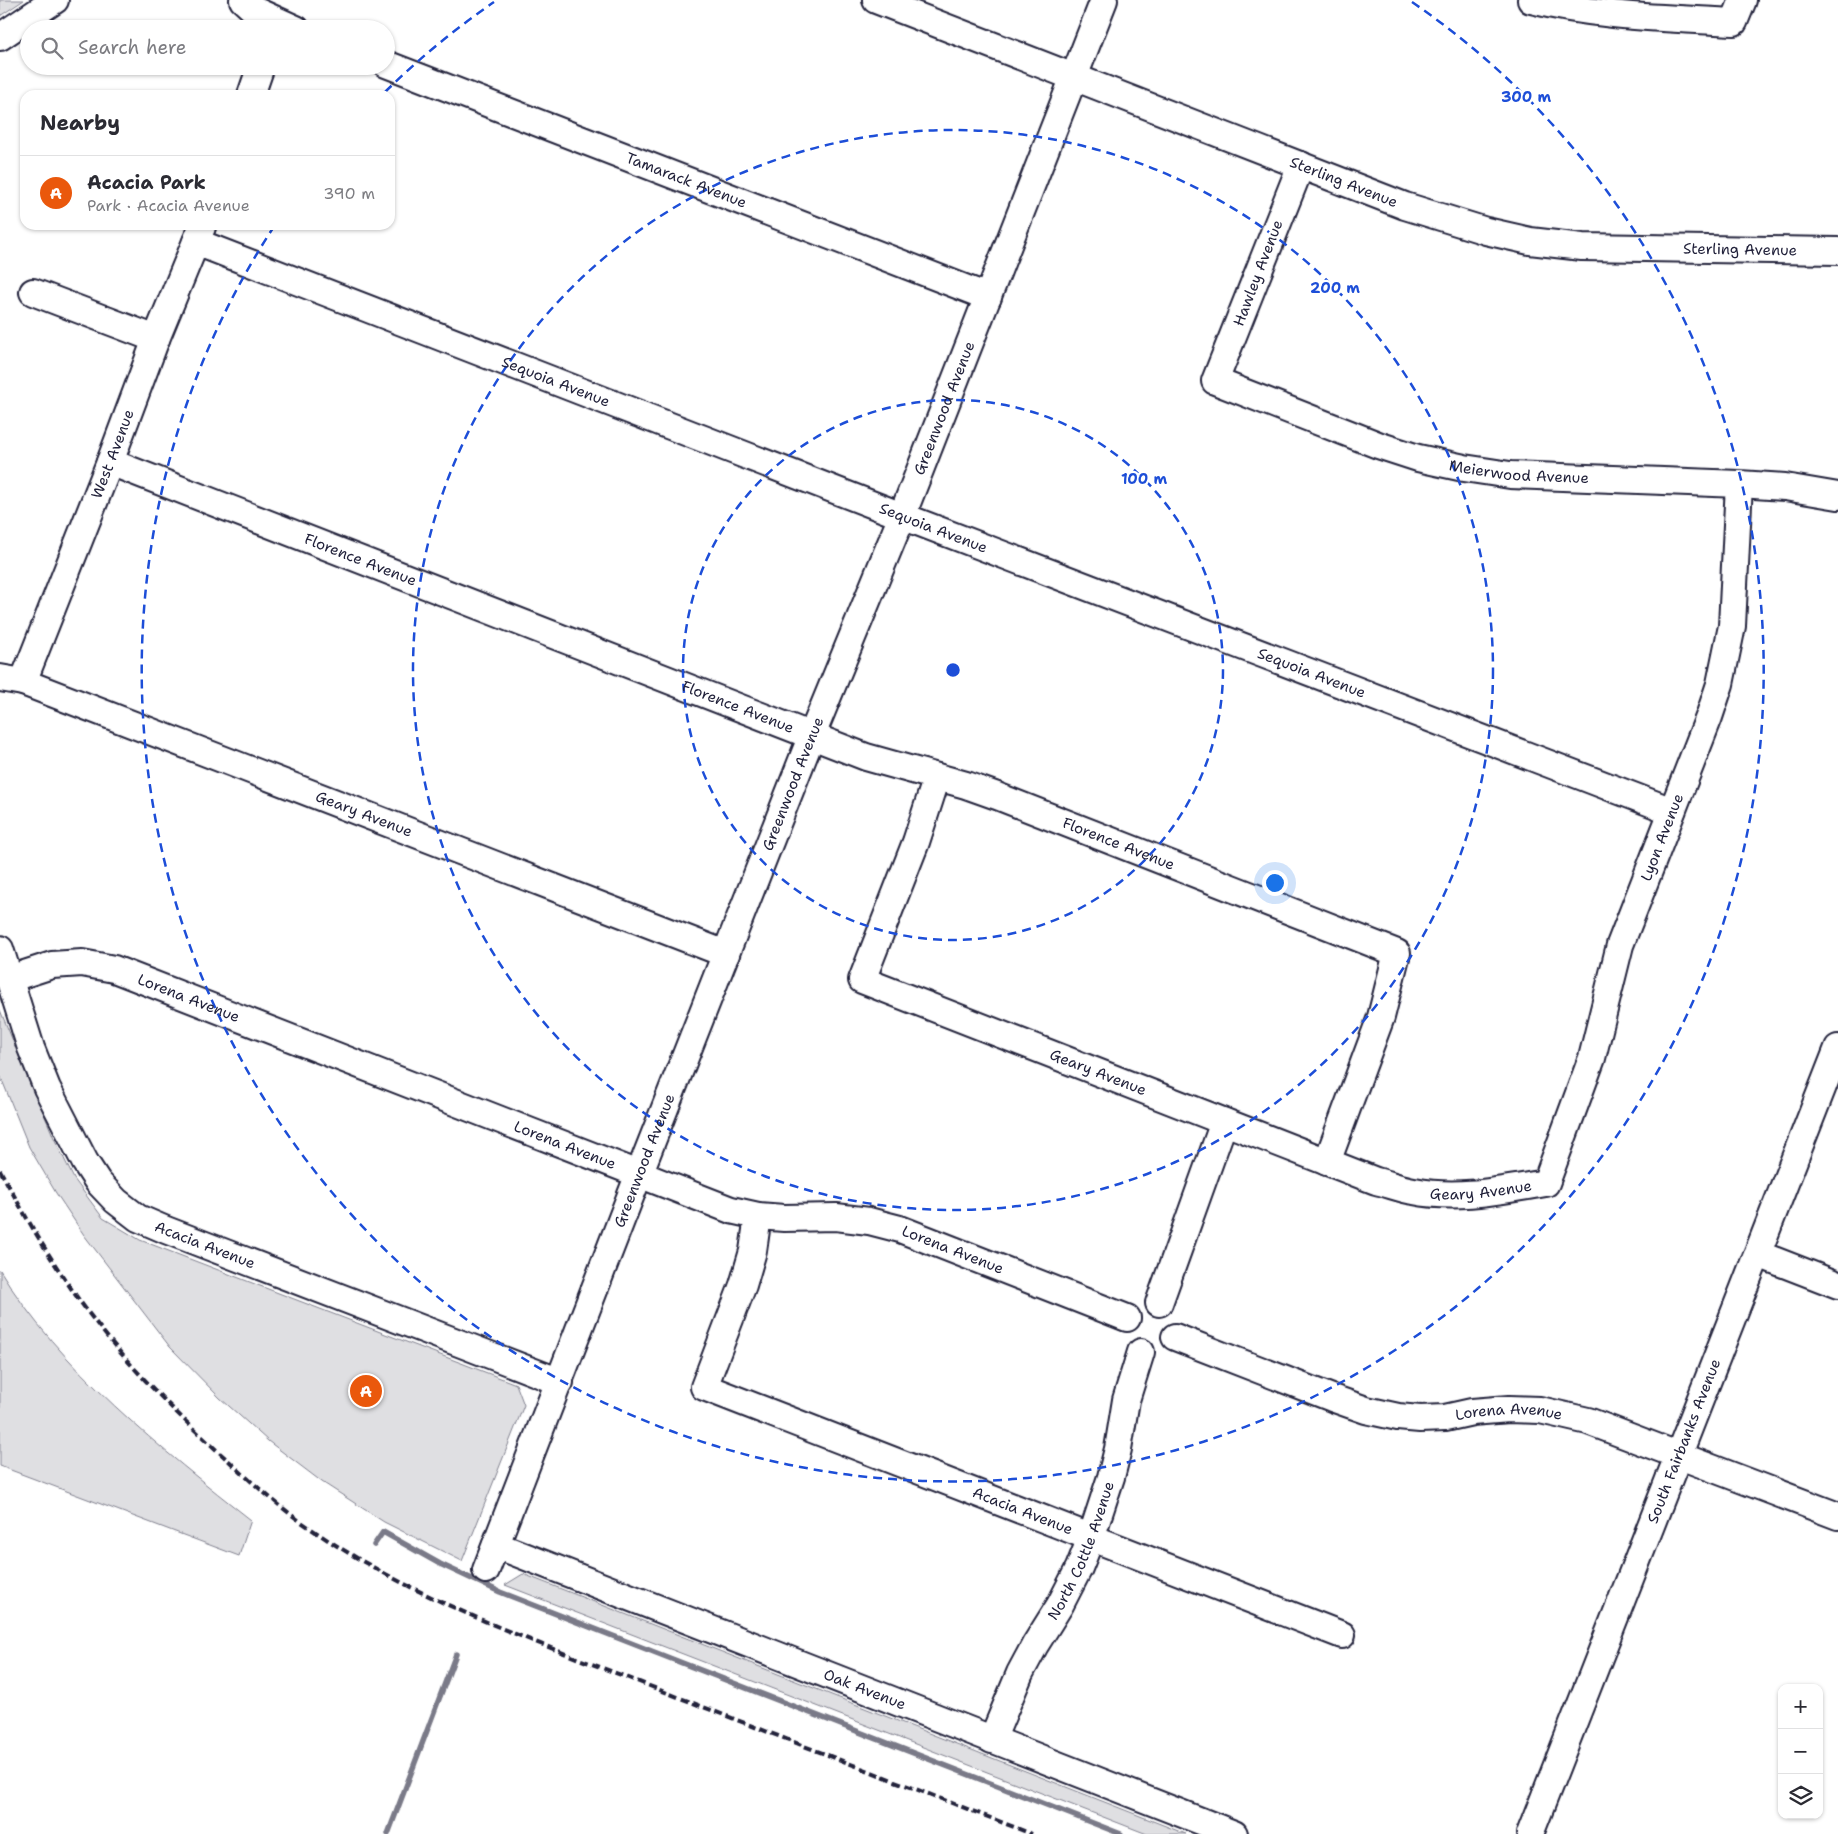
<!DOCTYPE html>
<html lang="en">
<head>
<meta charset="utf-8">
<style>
	:root { --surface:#fff; --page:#f7f7f7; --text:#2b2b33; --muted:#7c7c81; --line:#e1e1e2; --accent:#ea580c }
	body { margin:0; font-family:"Shantell Sans",sans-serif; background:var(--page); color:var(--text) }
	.controls { position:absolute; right:15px; bottom:15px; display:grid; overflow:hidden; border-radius:10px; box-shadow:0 1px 4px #0004 }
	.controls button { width:45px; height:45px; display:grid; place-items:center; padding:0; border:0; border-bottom:1px solid var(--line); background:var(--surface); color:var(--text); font:25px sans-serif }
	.you { position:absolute; left:1274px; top:882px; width:18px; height:18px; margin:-12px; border:4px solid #fff; border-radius:50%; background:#1a73e8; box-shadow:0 0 0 8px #1a73e833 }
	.badge { display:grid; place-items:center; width:32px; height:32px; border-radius:50%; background:var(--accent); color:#fff; font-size:16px; font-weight:700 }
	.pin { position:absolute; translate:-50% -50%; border:2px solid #fff; box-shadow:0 1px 5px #0006 }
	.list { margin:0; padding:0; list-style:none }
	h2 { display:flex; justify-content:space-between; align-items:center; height:65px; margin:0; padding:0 20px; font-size:21px }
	h2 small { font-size:16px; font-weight:400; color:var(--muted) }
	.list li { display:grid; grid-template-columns:32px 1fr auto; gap:15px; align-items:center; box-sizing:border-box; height:75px; padding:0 20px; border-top:1px solid var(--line) }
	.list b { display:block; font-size:19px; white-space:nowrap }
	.list p { margin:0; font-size:16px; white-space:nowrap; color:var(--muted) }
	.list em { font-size:16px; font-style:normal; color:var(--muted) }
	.icon { flex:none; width:28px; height:28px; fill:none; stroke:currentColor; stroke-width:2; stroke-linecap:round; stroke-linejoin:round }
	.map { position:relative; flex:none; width:1838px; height:1834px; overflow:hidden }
	.search { position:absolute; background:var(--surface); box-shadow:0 1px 4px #0004; left:20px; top:20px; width:375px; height:55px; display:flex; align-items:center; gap:12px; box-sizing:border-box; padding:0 18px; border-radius:28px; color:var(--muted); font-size:19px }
	.panel { position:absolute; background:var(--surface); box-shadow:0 1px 4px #0004; left:20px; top:90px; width:375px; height:140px; border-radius:15px }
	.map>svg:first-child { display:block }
</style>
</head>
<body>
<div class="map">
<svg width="1838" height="1834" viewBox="0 0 1838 1834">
	<rect width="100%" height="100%" fill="#fff"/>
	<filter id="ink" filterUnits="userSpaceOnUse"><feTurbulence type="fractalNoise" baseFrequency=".02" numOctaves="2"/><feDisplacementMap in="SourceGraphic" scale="10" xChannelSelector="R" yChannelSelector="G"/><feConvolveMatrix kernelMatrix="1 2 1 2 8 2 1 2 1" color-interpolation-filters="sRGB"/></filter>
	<g filter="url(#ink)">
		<!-- green -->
		<g fill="#dfdfe2" stroke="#80808e">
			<path d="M0,0h24l-24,16z"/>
			<path d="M0,1010l54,128 20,41 29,39 37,22 376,144 8,21 -62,156 -78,-39 -62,-40 -54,-41 -48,-43 -50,-51 -86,-112 -28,-42 -27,-46 -29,-72z"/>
			<path d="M0,1270c58,97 163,181 251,250l-12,36 -239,-90z"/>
			<path d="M523,1574l663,260h-39l-642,-249z"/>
		</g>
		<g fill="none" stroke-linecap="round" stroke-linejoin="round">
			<!-- stream -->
			<g stroke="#7a7a88" stroke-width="5.5">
				<path d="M374,1545l9,-13 57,32 60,28 621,242"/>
				<path d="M388,1834l68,-180"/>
			</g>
			<!-- minor casing -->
			<g stroke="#22223b" stroke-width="30">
				<g id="minor">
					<path d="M243,0l11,10 42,19"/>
					<path id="s1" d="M876,0l529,206 81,25 44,10 52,6 256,4"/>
					<path d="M1531,0c66,17 135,18 203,22l9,-22"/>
					<path d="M0,37l55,-37"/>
					<path id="s2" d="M386,64l602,233"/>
					<path d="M251,95l10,-29"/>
					<path id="s3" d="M1301,165l-86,216 163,64 40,13 46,10 46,7 229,9 46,3 53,9"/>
					<path id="s4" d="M196,242l706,274 770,295"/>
					<path d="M33,292l123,47"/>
					<path id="s5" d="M110,462l756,295 100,28 31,11 400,157 -16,64 -54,145"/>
					<path id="s6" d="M0,678l23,4 703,272"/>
					<path id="s7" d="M23,682l87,-220 46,-123 46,-112"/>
					<path id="s8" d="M937,777l-21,65 -54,138 514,201c13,3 25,8 38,10 44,9 88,-1 132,-8l46,-125 28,-113 89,-228 11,-33 12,-58 7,-142"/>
					<path id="s9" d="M0,949l31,99 16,40 38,74 13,20 18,19 22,17 28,12 394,152"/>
					<path id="s10" d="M9,979l43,-14 30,-2 32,6 617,241 27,6 26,2 52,-1 33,4 31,8 227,89"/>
					<path id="s11" d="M758,1216l-5,35 -10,34 -39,102 638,248"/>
					<path d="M1758,1254l80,31"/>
					<path d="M1159,1303l65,-181"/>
					<path id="s12" d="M1175,1337l157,61 34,12 32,7 22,2 25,-1 27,-6 37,-3 31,1 48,11 250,95"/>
					<path id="s13" d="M496,1545l738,289"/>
					<path id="s14" d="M486,1570l153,-396 173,-439 90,-219 202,-516"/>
					<path id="s15" d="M992,1740l28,-67 15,-28 25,-40 19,-37 12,-30 20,-61 7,-28 8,-49 15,-48"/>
					<path id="s16" d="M1530,1834l308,-786"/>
				</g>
			</g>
			<!-- minor -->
			<use href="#minor" stroke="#fff" stroke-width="26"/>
			<!-- rail -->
			<path stroke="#22223b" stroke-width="4" stroke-dasharray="8 4" stroke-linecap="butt" d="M0,1170c21,39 43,77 68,114 45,67 102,125 162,178 20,19 41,37 63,54 106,78 232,122 354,169 128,50 256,99 385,149"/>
		</g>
	</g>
	<!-- distance rings -->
	<g fill="none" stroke="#1d4ed8" stroke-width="2.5" stroke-dasharray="9 6">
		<circle cx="953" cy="670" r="270"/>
		<circle cx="953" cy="670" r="540"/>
		<path d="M385 92A811 811 0 0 1 494 2M1412 2A811 811 0 1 1 273 228"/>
	</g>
	<g text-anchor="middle" stroke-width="4.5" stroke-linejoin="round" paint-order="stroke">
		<!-- street labels -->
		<g font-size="15" fill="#22223b" stroke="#fff">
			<text dy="5" stroke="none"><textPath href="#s2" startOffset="322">Tamarack Avenue</textPath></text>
			<text dy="5" stroke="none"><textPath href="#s1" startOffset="502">Sterling Avenue</textPath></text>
			<text dy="5" stroke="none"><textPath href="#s1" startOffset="908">Sterling Avenue</textPath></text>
			<text transform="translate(1258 273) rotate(-69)" y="5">Hawley Avenue</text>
			<text dy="5" stroke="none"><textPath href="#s4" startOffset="386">Sequoia Avenue</textPath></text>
			<text dy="5" stroke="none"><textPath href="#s14" startOffset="1249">Greenwood Avenue</textPath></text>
			<text dy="5" stroke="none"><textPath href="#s7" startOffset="245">West Avenue</textPath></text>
			<text dy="5" stroke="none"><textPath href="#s3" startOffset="552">Meierwood Avenue</textPath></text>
			<text dy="5" stroke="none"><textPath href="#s4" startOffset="791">Sequoia Avenue</textPath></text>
			<text dy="5" stroke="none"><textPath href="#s5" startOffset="269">Florence Avenue</textPath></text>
			<text dy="5" stroke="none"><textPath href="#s4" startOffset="1196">Sequoia Avenue</textPath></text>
			<text dy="5" stroke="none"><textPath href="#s5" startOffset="674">Florence Avenue</textPath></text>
			<text dy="5" stroke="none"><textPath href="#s14" startOffset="844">Greenwood Avenue</textPath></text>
			<text dy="5" stroke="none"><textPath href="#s6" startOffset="389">Geary Avenue</textPath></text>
			<text dy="5" stroke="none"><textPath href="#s8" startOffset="1306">Lyon Avenue</textPath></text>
			<text dy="5" stroke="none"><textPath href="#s5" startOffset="1079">Florence Avenue</textPath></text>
			<text dy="5" stroke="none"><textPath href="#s10" startOffset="188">Lorena Avenue</textPath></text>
			<text dy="5" stroke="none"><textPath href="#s8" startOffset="470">Geary Avenue</textPath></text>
			<text dy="5" stroke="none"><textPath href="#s10" startOffset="592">Lorena Avenue</textPath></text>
			<text dy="5" stroke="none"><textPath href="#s14" startOffset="439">Greenwood Avenue</textPath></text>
			<text dy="5" stroke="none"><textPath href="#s8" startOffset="875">Geary Avenue</textPath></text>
			<text dy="5" stroke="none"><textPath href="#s9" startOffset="380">Acacia Avenue</textPath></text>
			<text dy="5" stroke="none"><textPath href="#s10" startOffset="998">Lorena Avenue</textPath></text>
			<text dy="5" stroke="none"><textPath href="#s12" startOffset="349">Lorena Avenue</textPath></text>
			<text dy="5" stroke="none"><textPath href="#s16" startOffset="422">South Fairbanks Avenue</textPath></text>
			<text dy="5" stroke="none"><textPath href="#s11" startOffset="522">Acacia Avenue</textPath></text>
			<text dy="5" stroke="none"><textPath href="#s15" startOffset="210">North Cottle Avenue</textPath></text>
			<text dy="5" stroke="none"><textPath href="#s13" startOffset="396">Oak Avenue</textPath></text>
		</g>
	</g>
	<circle cx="953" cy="670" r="8" fill="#1d4ed8" stroke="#fff" stroke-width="2.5"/>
	<g font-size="15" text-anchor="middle" font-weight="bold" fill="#1d4ed8" stroke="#fff" stroke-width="4.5" stroke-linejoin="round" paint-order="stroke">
		<text x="1526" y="102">300 m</text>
		<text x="1335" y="293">200 m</text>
		<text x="1144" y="484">100 m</text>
	</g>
</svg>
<div class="controls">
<button>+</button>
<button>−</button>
<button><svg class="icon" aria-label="layers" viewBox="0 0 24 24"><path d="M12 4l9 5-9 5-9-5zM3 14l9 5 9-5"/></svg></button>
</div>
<div class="you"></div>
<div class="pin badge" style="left:366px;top:1391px">A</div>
<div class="search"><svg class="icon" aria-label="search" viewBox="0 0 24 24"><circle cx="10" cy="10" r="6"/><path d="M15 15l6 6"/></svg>Search here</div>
<section class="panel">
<h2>Nearby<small></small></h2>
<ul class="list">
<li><span class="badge">A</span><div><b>Acacia Park</b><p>Park · Acacia Avenue</p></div><em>390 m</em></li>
</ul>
</section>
</div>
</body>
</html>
